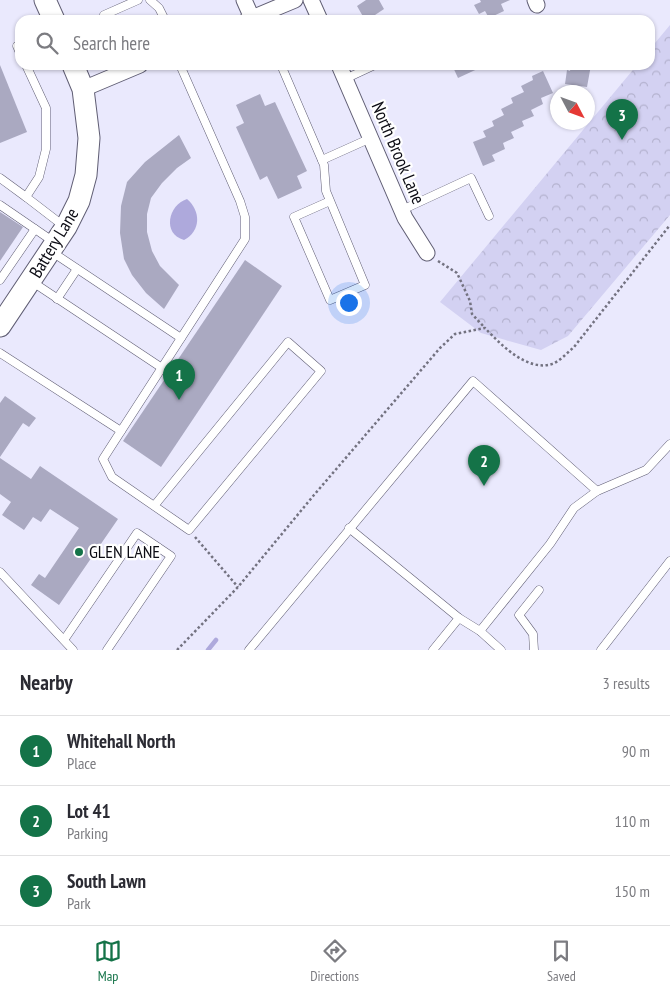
<!DOCTYPE html>
<html lang="en">
<head>
<meta charset="utf-8">
<style>
	:root { --surface:#fff; --page:#f2f2f3; --text:#2b2b33; --muted:#7c7c81; --line:#e1e1e2; --accent:#147348 }
	body { margin:0; font-family:"PT Sans Narrow",sans-serif; background:var(--page); color:var(--text) }
	.compass { position:absolute; left:550px; top:85px; width:45px; height:45px; border-radius:50%; background:var(--surface); box-shadow:0 1px 4px #0004; rotate:131deg }
	.you { position:absolute; left:348px; top:302px; width:18px; height:18px; margin:-12px; border:4px solid #fff; border-radius:50%; background:#1a73e8; box-shadow:0 0 0 8px #1a73e833 }
	.badge { display:grid; place-items:center; width:32px; height:32px; border-radius:50%; background:var(--accent); color:#fff; font-size:16px; font-weight:700 }
	.pin { position:absolute; translate:-50% -41px; filter:drop-shadow(0 1px 2px #0008) }
	.pin::after { content:''; position:absolute; top:26px; width:18px; height:15px; background:inherit; clip-path:polygon(0 0,100% 0,50% 100%) }
	.list { margin:0; padding:0; list-style:none }
	h2 { display:flex; justify-content:space-between; align-items:center; height:65px; margin:0; padding:0 20px; font-size:21px }
	h2 small { font-size:16px; font-weight:400; color:var(--muted) }
	.list li { display:grid; grid-template-columns:32px 1fr auto; gap:15px; align-items:center; box-sizing:border-box; height:70px; padding:0 20px; border-top:1px solid var(--line) }
	.list b { display:block; font-size:19px; white-space:nowrap }
	.list p { margin:0; font-size:16px; white-space:nowrap; color:var(--muted) }
	.list em { font-size:16px; font-style:normal; color:var(--muted) }
	.icon { flex:none; width:28px; height:28px; fill:none; stroke:currentColor; stroke-width:2; stroke-linecap:round; stroke-linejoin:round }
	.map { position:relative; flex:none; width:670px; height:650px; overflow:hidden }
	.search { position:absolute; background:var(--surface); box-shadow:0 1px 4px #0004; left:15px; right:15px; top:15px; height:55px; display:flex; align-items:center; gap:12px; box-sizing:border-box; padding:0 18px; border-radius:15px; color:var(--muted); font-size:19px }
	.sheet { height:275px; background:var(--surface) }
	nav { display:flex; justify-content:space-around; align-items:center; box-sizing:border-box; height:70px; border-top:1px solid var(--line); background:var(--surface); font-size:14px; color:var(--muted) }
	nav a { display:grid; justify-items:center; gap:2px }
	nav .on { color:var(--accent) }
	.map>svg:first-child { display:block }
</style>
</head>
<body>
<div class="map">
<svg width="670" height="650" viewBox="0 0 670 650">
	<defs>
		<pattern id="park-crowns" width="20" height="18" patternUnits="userSpaceOnUse" patternTransform="scale(1.25)"><rect width="20" height="18" fill="#d3d1f2"/><path d="M2 6a3 3 0 1 1 6 0M12 15a3 3 0 1 1 6 0" fill="none" stroke="#b4b2cf"/></pattern>
	</defs>
	<rect width="100%" height="100%" fill="#eae9fd"/>
	<!-- park -->
	<path fill="url(#park-crowns)" d="M670,25v190l-102,121 -27,14 -60,-17 -41,-31 197,-237h13v-16z"/>
	<!-- water -->
	<path fill="#aea9dc" d="M187,199c14,12 14,32 -3,41 -22,-6 -16,-35 3,-41z"/>
	<g fill="none" stroke-linecap="round" stroke-linejoin="round">
		<!-- stream -->
		<path stroke="#aea9dc" stroke-width="4.5" d="M208,650l8,-10"/>
	</g>
	<!-- building -->
	<g fill="#aaa9c1">
		<path d="M366,0h13l5,9 -9,6 3,5h-13l-8,-14z"/>
		<path d="M480,0h30l-9,4 3,7 -15,7 -4,-7 -6,3 -5,-9 7,-3z"/>
		<path d="M0,65l27,67 -27,11z"/>
		<path d="M452,65h34l-28,13z"/>
		<path d="M571,65h20l-4,22 -22,-3 2,-14 3,1z"/>
		<path d="M543,71l10,22 -12,5 2,6 -12,6 3,6 -12,5 2,5 -13,6 3,6 -11,5 2,6 -13,6 3,6 -12,5 -10,-24 13,-5 -3,-6 11,-5 -2,-5 12,-6 -3,-6 12,-6 -2,-5 13,-6 -3,-6 12,-6 -1,-4z"/>
		<path d="M260,94l5,12 10,-4 32,69 -10,5 5,12 -24,11 -11,-23 -7,4 -24,-53 8,-4 -8,-18z"/>
		<path d="M179,135l12,23 -14,10 -15,15 -11,15 -4,16v18l5,19 8,15 19,19 -15,24 -18,-16 -14,-18 -8,-16 -4,-26 1,-27 6,-24 18,-20z"/>
		<path d="M0,212l23,15 -23,34z"/>
		<path d="M245,260l37,26 -121,181 -38,-26z"/>
		<path d="M5,396l31,22 -7,9 -6,-4 -23,34v-54z"/>
		<path d="M0,458l31,21 9,-13 78,53 -59,86 -28,-20 8,-11 6,4 34,-50 -29,-19 -9,13 -8,-5 -9,13 -22,-15 9,-13 -11,-8z"/>
	</g>
	<g fill="none" stroke-linecap="round" stroke-linejoin="round">
		<!-- lane casing -->
		<g stroke="#605e74" stroke-width="9">
			<g id="lane">
				<path d="M150,0l9,8 6,12"/>
				<path d="M104,15l34,-15"/>
				<path d="M20,45l-3,1 3,7"/>
				<path d="M26,65l20,43v41l-7,28 -13,20 39,30"/>
				<path d="M281,65l43,100 2,26 39,94 -35,15 -36,-83 36,-16"/>
				<path d="M345,79l30,-14"/>
				<path d="M322,160l49,-22"/>
				<path d="M0,178l26,19"/>
				<path d="M0,205l54,37"/>
				<path d="M402,210l69,-32 18,38"/>
				<path d="M52,252l129,86"/>
				<path d="M0,280l35,-51"/>
				<path d="M31,281l131,87"/>
				<path d="M57,299l20,-30"/>
				<path d="M0,353l121,78 -18,28 9,18 77,53 132,-159 -33,-29 -134,164"/>
				<path d="M121,431l124,-192v-22l-5,-16 -60,-136"/>
				<path d="M349,528l110,90"/>
				<path d="M0,572l73,78"/>
				<path d="M480,631l70,-87 24,-36 23,-17 49,-21 24,-26"/>
				<path d="M64,640l73,-107 34,23 -64,94"/>
				<path d="M249,650l224,-269 124,110"/>
				<path d="M433,650l26,-32 21,13 21,19"/>
				<path d="M534,650l-1,-16 -14,-19 20,-25"/>
				<path d="M601,650l69,-89"/>
			</g>
		</g>
		<!-- street casing -->
		<g stroke="#605e74" stroke-width="17">
			<g id="street">
				<path d="M244,0l8,18"/>
				<path d="M311,0l9,20"/>
				<path d="M535,0l2,5"/>
				<path d="M247,20l48,-20"/>
				<path d="M339,65l66,153 22,35"/>
				<path d="M83,89l57,-24"/>
			</g>
		</g>
		<!-- secondary casing -->
		<g stroke="#605e74" stroke-width="23">
			<g id="secondary">
				<path d="M45,0l9,20"/>
				<path d="M0,326l66,-99 13,-26 7,-26 3,-37 -6,-49 -10,-24"/>
			</g>
		</g>
		<!-- path -->
		<g stroke="#737280" stroke-width="2.5" stroke-dasharray="2.5 2.5" stroke-linecap="butt">
			<path d="M438,261l19,12 13,28 2,13 13,14"/>
			<path d="M195,537l43,50"/>
			<path d="M177,650l61,-63 76,-92 126,-147 15,-14 30,-6c15,16 42,44 67,36 8,-3 15,-11 22,-17l96,-122"/>
		</g>
		<!-- lane -->
		<use href="#lane" stroke="#fff" stroke-width="8"/>
		<!-- street -->
		<use href="#street" stroke="#fff" stroke-width="15"/>
		<!-- secondary -->
		<use href="#secondary" stroke="#fff" stroke-width="21"/>
	</g>
	<!-- markers -->
	<circle fill="#147348" stroke="#fff" stroke-width="2" cx="79" cy="552" r="5"/>
	<g text-anchor="middle" stroke-width="4.5" stroke-linejoin="round" paint-order="stroke">
		<!-- street labels -->
		<g font-size="18" fill="#0c0c14" stroke="#fff">
			<text transform="translate(398 153) rotate(67)" y="6">North Brook Lane</text>
			<text transform="translate(54 243) rotate(-59)" y="6">Battery Lane</text>
		</g>
		<!-- poi labels -->
		<g font-size="18" fill="#0c0c14" stroke="#fff" text-anchor="start">
			<text x="89" y="558">GLEN LANE</text>
		</g>
	</g>
</svg>
<svg class="compass" viewBox="-18 -18 36 36"><path d="M0-13l5 13h-10z" fill="#e53935"/><path d="M0 13l5-13h-10z" fill="#7c7c81"/></svg>
<div class="you"></div>
<div class="pin badge" style="left:179px;top:400px">1</div>
<div class="pin badge" style="left:484px;top:486px">2</div>
<div class="pin badge" style="left:622px;top:140px">3</div>
<div class="search"><svg class="icon" aria-label="search" viewBox="0 0 24 24"><circle cx="10" cy="10" r="6"/><path d="M15 15l6 6"/></svg>Search here</div>
</div>
<section class="sheet">
<h2>Nearby<small>3 results</small></h2>
<ul class="list">
<li><span class="badge">1</span><div><b>Whitehall North</b><p>Place</p></div><em>90 m</em></li>
<li><span class="badge">2</span><div><b>Lot 41</b><p>Parking</p></div><em>110 m</em></li>
<li><span class="badge">3</span><div><b>South Lawn</b><p>Park</p></div><em>150 m</em></li>
</ul>
</section>
<nav>
<a class="on"><svg class="icon" aria-label="map" viewBox="0 0 24 24"><path d="M3 6l6-2 6 2 6-2v14l-6 2-6-2-6 2zM9 4v14M15 6v14"/></svg>Map</a>
<a><svg class="icon" aria-label="directions" viewBox="0 0 24 24"><path d="M12 3l9 9-9 9-9-9zM9 14v-3h6M13 9l2 2-2 2"/></svg>Directions</a>
<a><svg class="icon" aria-label="saved" viewBox="0 0 24 24"><path d="M7 4h10v16l-5-4-5 4z"/></svg>Saved</a>
</nav>
</body>
</html>
